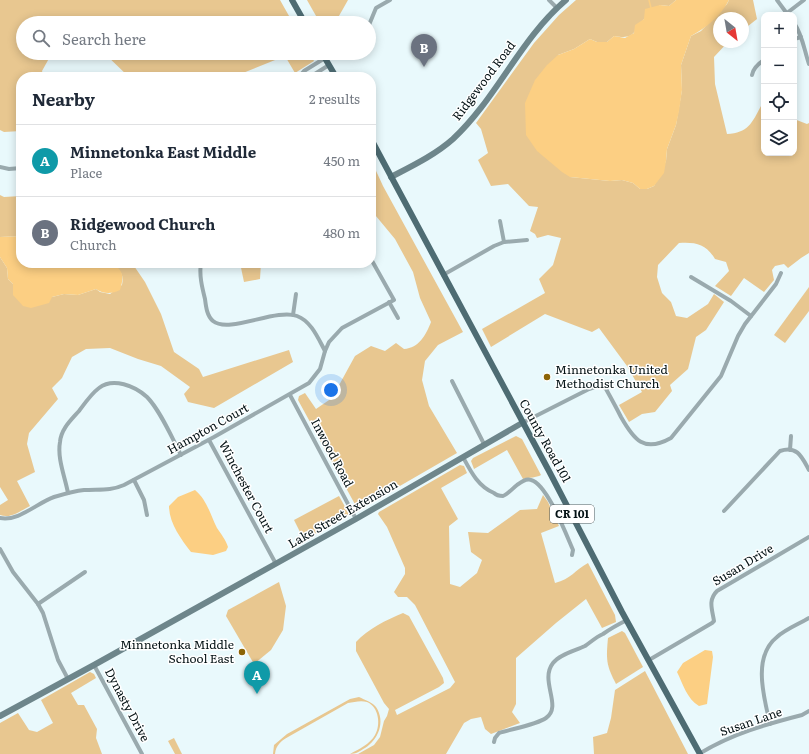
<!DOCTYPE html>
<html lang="en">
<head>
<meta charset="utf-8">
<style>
	:root { --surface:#fff; --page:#f6f6f7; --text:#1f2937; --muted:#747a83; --line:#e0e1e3; --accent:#d93025 }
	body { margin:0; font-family:Literata,serif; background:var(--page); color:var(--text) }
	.controls { position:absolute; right:12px; top:12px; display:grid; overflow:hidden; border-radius:8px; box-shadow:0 2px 10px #0003 }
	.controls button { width:36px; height:36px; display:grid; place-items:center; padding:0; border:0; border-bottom:1px solid var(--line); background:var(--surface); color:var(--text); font:20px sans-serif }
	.compass { position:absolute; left:713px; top:12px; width:36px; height:36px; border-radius:50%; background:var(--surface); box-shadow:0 2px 10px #0003; rotate:149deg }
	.you { position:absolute; left:331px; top:390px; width:14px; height:14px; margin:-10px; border:3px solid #fff; border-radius:50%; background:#1a73e8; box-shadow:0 0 0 6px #1a73e833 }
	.badge { display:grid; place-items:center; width:26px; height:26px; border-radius:50%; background:var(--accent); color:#fff; font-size:13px; font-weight:700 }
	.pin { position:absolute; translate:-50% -33px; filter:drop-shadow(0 1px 2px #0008) }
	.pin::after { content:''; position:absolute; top:21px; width:14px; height:12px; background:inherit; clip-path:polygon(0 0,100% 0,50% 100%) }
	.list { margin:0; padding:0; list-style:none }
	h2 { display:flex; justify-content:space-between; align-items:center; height:52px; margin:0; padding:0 16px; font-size:17px }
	h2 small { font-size:13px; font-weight:400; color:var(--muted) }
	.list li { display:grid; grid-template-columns:26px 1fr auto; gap:12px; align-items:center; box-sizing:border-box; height:72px; padding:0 16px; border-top:1px solid var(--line) }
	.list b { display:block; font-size:15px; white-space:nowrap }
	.list p { margin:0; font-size:13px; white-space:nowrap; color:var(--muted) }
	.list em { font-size:13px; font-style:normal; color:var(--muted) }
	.icon { flex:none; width:22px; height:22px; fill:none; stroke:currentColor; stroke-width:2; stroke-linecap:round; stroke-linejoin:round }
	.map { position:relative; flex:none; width:809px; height:754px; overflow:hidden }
	.search { position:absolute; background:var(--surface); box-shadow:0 2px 10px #0003; left:16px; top:16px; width:360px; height:44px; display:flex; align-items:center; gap:10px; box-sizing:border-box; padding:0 14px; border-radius:22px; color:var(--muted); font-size:15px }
	.panel { position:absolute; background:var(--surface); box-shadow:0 2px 10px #0003; left:16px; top:72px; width:360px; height:196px; border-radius:16px }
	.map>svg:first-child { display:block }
</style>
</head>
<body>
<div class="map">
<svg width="809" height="754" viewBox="0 0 809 754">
	<rect width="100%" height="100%" fill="#e9f9fc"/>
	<!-- green -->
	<g fill="#e8c790">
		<path d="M0,0h280l13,23h-270v30h29l-10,18 2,6h-23v54l-17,1 -4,-2z"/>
		<path d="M307,0h41l-13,23h-15z"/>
		<path d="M576,0h100l-7,6 -9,-1c-5,5 -10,9 -15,13 -13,13 -8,22 -31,18l-7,6h-10l-7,-3 -16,10 -16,6 12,122 40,4 12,-1 11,3 7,6h7l7,-3 12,-25 1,-12 9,-24 6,-35 -1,-25 10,-29 10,-5 26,-27 2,-4h24l4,19 -14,11v-12h-24v24h9l-14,15 1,27 12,50c21,-1 25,-11 34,-28l3,1v46h30v-34l13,5 2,-1v130l-8,5 -13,10 -4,-4 -9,2 -3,4 2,10 -10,12 -20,-14 -13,18 -16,-10 14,-15 -3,-9 -11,-3c-9,-15 -19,-17 -36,-16l-21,22 -1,12 5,16 9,9 5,14 11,2 21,-14 6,-10 10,8 -18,28 -10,7 -8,32 -18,16 2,6 -17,21 -13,2 -13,8 -10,-17 23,-13 -15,-26 -28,-38 -7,4 -47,-18 -54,33 -9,-18 63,-36 -6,-14 14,-14 8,-27 -13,-3 -11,3 -2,-4 -5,-3 8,-24 -9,-1 -21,-22 -17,2 -13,-26 10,-7 -7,-24 -5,-6 58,-80 25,-28z"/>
		<path d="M104,53h206l4,8 -19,12 -10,-17 -52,21h-104z"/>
		<path d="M371,160l12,26 80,146 -25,13 -13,16 -3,19 7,26 28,47 -97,56 -3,-1 -59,-108 1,-4 6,-3 11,16 16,-11 23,-42 16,-10 14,5 11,-8 8,6c15,-1 22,-14 27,-27l-11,-24 -7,-26 -18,-33 -24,-29z"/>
		<path d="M0,195l4,2 17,-1v40l-21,1z"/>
		<path d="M0,257l7,11 1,11 5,5v11l39,2 12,-3 14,1 18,-6 4,3 10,2 12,-9c3,-15 -5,-15 -15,-22h25l13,19 16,32 13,38 25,17 4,8 86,-27 4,12 -79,46 -26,-6 -4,-8 6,-7 -29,-21 -23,-7 -28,-11 -24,1 -14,8 -10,21 -10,10 6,11 -29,34 -2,11 8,28 -18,9 13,25c-10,5 -19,13 -30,9v-10l8,-5 -8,-13z"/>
		<path d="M240,263h21l-1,16 -16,3z"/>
		<path d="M809,287v24l-24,32 -11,-8z"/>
		<path d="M516,436l6,3 19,36c-5,3 -11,2 -18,4l-16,-29 -33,19 -3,-8 2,-3z"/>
		<path d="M460,465l4,1 3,7 -26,15 17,31 -9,7 1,58 10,3 17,-14 5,-13 -11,-8 -3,-20 20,1 32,-23 17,-1 6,-14 5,7 11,24 -18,7 14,50c16,-4 20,-13 33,-20l27,52 1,7 -14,6 -16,-29 -30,24 -40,35v46l-4,8 8,11 -29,11 -6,-5 -4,-12 -10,2 -7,4 -18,31h-88l16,-9 6,-8 4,-16 3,-5 2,-7 -5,-6 -28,-52v-9c12,-13 30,-22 47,-29l6,3 34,62 1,5 -5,4 -44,23 2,5 53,-27 5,-6 -40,-77 -8,-8h-9l-4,-5 11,-18v-6l-18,-41 -9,-13 1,-2z"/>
		<path d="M339,496l9,16v4l-44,24 -10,-20z"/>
		<path d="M279,582l7,24 -3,24 -12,20 -17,14 -28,-48 2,-6z"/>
		<path d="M622,631l3,2 18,34 -27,17c-10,-19 -10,-25 -8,-46z"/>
		<path d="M645,671l43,83h-94l-1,-17 14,-4 4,-15 4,-28z"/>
		<path d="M90,672l4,2 2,4 -25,15 7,12h6l13,24 -1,9 6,16h-102v-31l18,-10 11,17 8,2 16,-9 -12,-23z"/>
		<path d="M359,697c6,3 13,5 17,10 10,15 2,33 -11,41 -5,3 -9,6 -15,6 9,-5 20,-10 25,-19 6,-10 4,-28 -8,-33 -6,-2 -13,0 -19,1l-60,34c-7,4 -12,8 -13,17h-2l1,-9 13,-11 63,-35z"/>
		<path d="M174,738l8,16h-7l-7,-13z"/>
	</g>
	<!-- water -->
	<g fill="#fccf83">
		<path d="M676,0h53c-8,16 -23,28 -38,36l-10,29 1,25 -3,21 -3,14 -9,24 -1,12 -2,12 -10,13 -7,3h-7l-7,-6 -11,-3 -12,1 -40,-4 -8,-5 -25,-21 -11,-16 -1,-32 10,-23 12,-15 11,-10 16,-6 16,-10 7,3h10l7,-6 11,2 9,-5 1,-8 9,-6 1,-10 15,-4 9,1z"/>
		<path d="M21,236v27h86c3,2 9,3 11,5 7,6 4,15 2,22 -8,4 -17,4 -24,-1l-18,6 -14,-1 -12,3 -3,6 -18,5 -8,-2 -10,-11v-11l-5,-5 -1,-11 -7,-11v-20z"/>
		<path d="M195,490c12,10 15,24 22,38 4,6 9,12 11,19l-2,4 -13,4 -22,-3c-10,-13 -22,-29 -22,-46l9,-9z"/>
		<path d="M705,650l7,1 1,6 -6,47 -8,2c-12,-7 -16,-22 -22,-34l6,-9z"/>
	</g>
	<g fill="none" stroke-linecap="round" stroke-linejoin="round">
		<!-- stream -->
		<path stroke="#fccf83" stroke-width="1.5" d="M649,0l2,8"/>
		<!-- street -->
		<g stroke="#9aaaae" stroke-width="4">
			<path d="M549,0l8,8"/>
			<path d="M777,0l11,15"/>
			<path d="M787,13l17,-13"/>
			<path d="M794,23c9,13 10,27 15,41"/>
			<path d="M369,25l7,-17 14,-8"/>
			<path d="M794,39l7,-2"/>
			<path d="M752,75c1,-7 6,-11 12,-15"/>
			<path d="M299,77l5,-6 21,-13"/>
			<path d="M310,77l19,-12"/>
			<path d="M0,167l9,2 12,-1"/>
			<path d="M500,221l4,21"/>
			<path d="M201,263c-2,12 1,24 4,36 1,8 2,17 8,22 16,13 63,-13 84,-5 14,5 21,22 28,35"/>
			<path d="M443,275l51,-29 10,-4 23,-2"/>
			<path d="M691,277l40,24 20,15"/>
			<path d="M389,302l9,16"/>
			<path d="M293,315l3,-21"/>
			<path d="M452,381l32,63"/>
			<path d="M290,395l66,124"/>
			<path d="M522,423l67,-34 12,-4 5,4c5,9 10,18 15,28 13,23 23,36 50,21l50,-62 17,-40 7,-12 31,-40 5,-11"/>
			<path d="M209,440l67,124"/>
			<path d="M790,450l1,-14"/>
			<path d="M463,457c8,15 15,29 31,36 2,2 5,3 9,3 5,-2 10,-8 14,-11 4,-3 9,-7 14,-5 16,4 35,54 42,70l-1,5"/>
			<path d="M134,480l10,20 3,15"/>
			<path d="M68,493c-3,-16 -11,-35 -8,-51 1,-13 11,-22 19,-31 6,-8 12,-17 20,-23 14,-11 36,-2 48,9 13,13 25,41 34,58"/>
			<path d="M724,511l56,-60c17,-6 22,6 29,19"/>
			<path d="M0,518c18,4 37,-15 54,-21 10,-3 20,-6 30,-7 14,-1 27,1 40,-5l90,-48 95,-54 11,-14 5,-18 4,-9 13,-14 52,-28 -23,-41"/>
			<path d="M0,549l13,23 25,32 5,9 15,47 10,19"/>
			<path d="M38,604l47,-32"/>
			<path d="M649,660l63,-37 2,-2c-2,-12 -6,-21 3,-30l92,-54"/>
			<path d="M94,665l48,89"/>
			<path d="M770,724c-6,-27 -18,-67 7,-87 9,-8 22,-13 32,-19"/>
			<path d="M494,742l1,-4 4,-5c12,-4 37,-8 47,-15 17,-12 -7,-37 7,-55 7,-9 22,-12 32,-17 6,-4 11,-9 18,-12 7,-5 16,-10 24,-14"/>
			<path d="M699,754c32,-20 68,-30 103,-39l7,-4"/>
		</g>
		<!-- secondary -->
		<g stroke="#6e868b" stroke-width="6">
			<path d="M391,177c21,-11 44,-22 62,-38 44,-41 67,-100 113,-139"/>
			<path d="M0,716l94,-51 262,-146 166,-96"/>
		</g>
		<!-- primary -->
		<g stroke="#4e6c73" stroke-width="6">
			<path d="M292,0l13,23"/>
			<path d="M322,53l14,24"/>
			<path d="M371,139l178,332 73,141 78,142"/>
		</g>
	</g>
	<!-- markers -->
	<g fill="#8c6406" stroke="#fff" stroke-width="1.5">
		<circle cx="547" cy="377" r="4"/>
		<circle cx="242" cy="652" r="4"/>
	</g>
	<g text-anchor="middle" stroke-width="3" stroke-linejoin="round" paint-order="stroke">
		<!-- shield labels -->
		<rect fill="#fff" stroke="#4f585a" stroke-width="1" x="550" y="505" width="44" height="18" rx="3"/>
		<g font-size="11" font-weight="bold" fill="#031114">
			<text x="572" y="518">CR 101</text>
		</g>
		<!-- street labels -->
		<g font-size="12" fill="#031114" stroke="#fff">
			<text transform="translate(484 81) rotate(-53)" y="4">Ridgewood Road</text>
			<text transform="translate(208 429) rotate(-29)" y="4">Hampton Court</text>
			<text transform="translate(545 441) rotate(61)" y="4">County Road 101</text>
			<text transform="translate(332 453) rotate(62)" y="4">Inwood Road</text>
			<text transform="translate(246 487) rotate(62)" y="4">Winchester Court</text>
			<text transform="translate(343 514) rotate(-30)" y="4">Lake Street Extension</text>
			<text transform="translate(743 565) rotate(-31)" y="4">Susan Drive</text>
			<text transform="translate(127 705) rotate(62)" y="4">Dynasty Drive</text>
			<text transform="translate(751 722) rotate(-19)" y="4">Susan Lane</text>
		</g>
		<!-- poi labels -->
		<g font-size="12" fill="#031114" stroke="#fff" text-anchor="start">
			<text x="555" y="374">Minnetonka United<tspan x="555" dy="14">Methodist Church</tspan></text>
			<text x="234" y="649" text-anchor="end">Minnetonka Middle<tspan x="234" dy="14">School East</tspan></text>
		</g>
	</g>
</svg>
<div class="controls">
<button>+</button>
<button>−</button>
<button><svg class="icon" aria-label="locate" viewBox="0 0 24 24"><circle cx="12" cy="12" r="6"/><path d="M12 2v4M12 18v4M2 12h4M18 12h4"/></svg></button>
<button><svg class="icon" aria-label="layers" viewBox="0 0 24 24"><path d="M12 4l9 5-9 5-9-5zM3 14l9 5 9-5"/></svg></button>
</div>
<svg class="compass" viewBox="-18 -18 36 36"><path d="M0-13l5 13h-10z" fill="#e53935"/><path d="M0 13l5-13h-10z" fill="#747a83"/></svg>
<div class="you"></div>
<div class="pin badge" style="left:257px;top:694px;background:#0f9aa8">A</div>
<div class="pin badge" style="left:424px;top:67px;background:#6b7280">B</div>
<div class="search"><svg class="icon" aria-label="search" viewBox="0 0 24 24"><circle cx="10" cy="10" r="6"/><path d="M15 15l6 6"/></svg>Search here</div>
<section class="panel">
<h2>Nearby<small>2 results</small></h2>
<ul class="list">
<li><span class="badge" style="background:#0f9aa8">A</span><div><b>Minnetonka East Middle</b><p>Place</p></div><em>450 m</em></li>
<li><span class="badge" style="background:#6b7280">B</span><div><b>Ridgewood Church</b><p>Church</p></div><em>480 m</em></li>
</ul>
</section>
</div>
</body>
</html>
